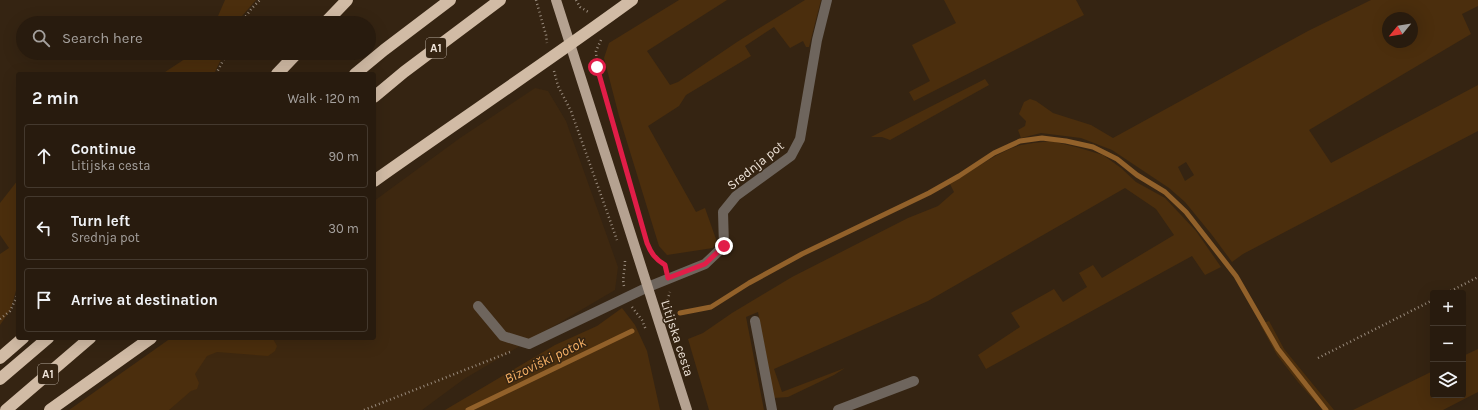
<!DOCTYPE html>
<html lang="en">
<head>
<meta charset="utf-8">
<style>
	:root { --surface:#281b0e; --page:#34281c; --text:#f1f3f6; --muted:#a5a19e; --line:#44392e }
	body { margin:0; font-family:Karla,sans-serif; background:var(--page); color:var(--text) }
	.controls { position:absolute; right:12px; bottom:12px; display:grid; overflow:hidden; border-radius:4px; box-shadow:0 4px 16px #0002 }
	.controls button { width:36px; height:36px; display:grid; place-items:center; padding:0; border:0; border-bottom:1px solid var(--line); background:var(--surface); color:var(--text); font:20px sans-serif }
	.compass { position:absolute; left:1382px; top:12px; width:36px; height:36px; border-radius:50%; background:var(--surface); box-shadow:0 4px 16px #0002; rotate:240deg }
	.stop { position:absolute; width:12px; height:12px; margin:-9px; border:3px solid #e11d48; border-radius:50%; background:#fff }
	.stop.end { background:#e11d48; border-color:#fff; box-shadow:0 1px 4px #0008 }
	.list { margin:0; padding:0; list-style:none }
	h2 { display:flex; justify-content:space-between; align-items:center; height:52px; margin:0; padding:0 16px; font-size:17px }
	h2 small { font-size:13px; font-weight:400; color:var(--muted) }
	.list li { display:grid; grid-template-columns:26px 1fr auto; gap:12px; align-items:center; box-sizing:border-box; height:64px; margin:0 8px 8px; padding:0 8px; border:1px solid var(--line); border-radius:4px }
	.list b { display:block; font-size:15px; white-space:nowrap }
	.list p { margin:0; font-size:13px; white-space:nowrap; color:var(--muted) }
	.list em { font-size:13px; font-style:normal; color:var(--muted) }
	.icon { flex:none; width:22px; height:22px; fill:none; stroke:currentColor; stroke-width:2; stroke-linecap:round; stroke-linejoin:round }
	.map { position:relative; flex:none; width:1478px; height:410px; overflow:hidden }
	.search { position:absolute; background:var(--surface); box-shadow:0 4px 16px #0002; left:16px; top:16px; width:360px; height:44px; display:flex; align-items:center; gap:10px; box-sizing:border-box; padding:0 14px; border-radius:22px; color:var(--muted); font-size:15px }
	.panel { position:absolute; background:var(--surface); box-shadow:0 4px 16px #0002; left:16px; top:72px; width:360px; height:268px; border-radius:4px }
	.map>svg:first-child { display:block }
</style>
</head>
<body>
<div class="map">
<svg width="1478" height="410" viewBox="0 0 1478 410">
	<rect width="100%" height="100%" fill="#352412"/>
	<!-- built -->
	<path fill="#3e2810" d="M535,88l13,3 18,30 52,146 -3,23 -151,89 -42,31h-273l60,-72h165v-137l86,-63z"/>
	<!-- green -->
	<g fill="#4b2e0d" fill-rule="evenodd">
		<path d="M225,0h31l-14,16 -4,7h-23z"/>
		<path d="M679,0h48l-80,51 23,34 8,-3 59,-40 68,-42h16l-12,47h-3l-3,-6 -13,7 -16,-21 -29,19 6,10 -65,39 -7,11 -31,20 48,86 9,-4 12,34 -4,6 -46,7 -8,-9 -40,-130 -15,-58 5,-15z"/>
		<path d="M944,0h132l8,15 -170,86 -5,-9 21,-11 -18,-36 44,-22z"/>
		<path d="M1371,0h107v6l-16,8 9,20 -162,96 22,33 147,-78v46l-235,123 -11,8 -20,-27 -27,-33 -16,-14 -57,-38 -31,-12 -40,-5 -20,5 -3,-8 7,-4 1,-5 -7,-7 5,-12 6,-3 6,2 17,12 38,12 22,13 195,-107zM1388,18h24v24h-24zM1186,162l8,13 -9,6 -7,-14z"/>
		<path d="M194,53h30l-10,21h-52z"/>
		<path d="M985,79l4,6 -99,55 -8,-3h-11z"/>
		<path d="M1051,141l25,6 27,8 18,13 15,14 29,16 31,33 25,36 -16,8 -13,-19 -206,113 -8,-14 42,-28 -9,-14 43,-24 9,13 24,-15 -8,-14 14,-8 9,13 72,-43 -18,-26 -31,-21 -197,113 -154,68 8,23 63,-24 -11,7 -46,22 -14,1 -16,-86 -12,5 18,93h-55l-21,-71 15,-6 29,-20 60,-36 116,-59 30,-12 16,-14 -4,-8c20,-12 40,-27 62,-36 12,-5 26,-5 39,-7z"/>
		<path d="M18,180v103l-7,26 -11,16v-71l9,-6 -9,-13v-32z"/>
		<path d="M622,308l13,17 12,26 13,59h-215l110,-65 42,-19z"/>
		<path d="M1269,321l15,28 50,61h-11l-25,-28 -21,-27 -17,-31z"/>
		<path d="M171,338h100l2,1 4,7 -2,5 -7,5 -51,-4 -10,4 -12,18 4,9 -2,6 -6,2 -22,19h-100z"/>
		<path d="M1478,349v43l-35,18h-90l80,-39v24h30v-39z"/>
	</g>
	<g fill="none" stroke-linecap="round" stroke-linejoin="round">
		<!-- stream -->
		<g stroke="#92612a" stroke-width="5">
			<path d="M680,313l31,-6 38,-24 53,-29 127,-61 30,-17 35,-23 26,-12 22,-3 24,3 27,6 24,12 20,16 28,17 21,20 50,64 42,73 48,61"/>
			<path d="M468,410l164,-79"/>
		</g>
		<!-- path -->
		<g stroke="#998b7d" stroke-width="2.5" stroke-dasharray="1 3" stroke-linecap="butt">
			<path d="M536,0l10,35 1,8"/>
			<path d="M576,0l4,7 10,6"/>
			<path d="M241,23l11,-15 8,-8"/>
			<path d="M601,40l-5,11 1,16 38,133"/>
			<path d="M554,71l4,15 13,25 46,129"/>
			<path d="M216,74l11,-21"/>
			<path d="M651,253l7,7 7,5v3"/>
			<path d="M624,286c-2,-7 1,-17 1,-25"/>
			<path d="M1447,293l31,-16"/>
			<path d="M668,304v-6l2,-6"/>
			<path d="M632,307l10,13 4,10"/>
			<path d="M0,319l10,-8 8,-17"/>
			<path d="M1318,358l115,-58"/>
			<path d="M364,410l146,-58"/>
		</g>
		<!-- minor -->
		<g stroke="#6e655d" stroke-width="10">
			<path d="M478,306l25,30 26,8 119,-57 57,-23 19,-18 -1,-34 13,-16 55,-40 9,-17 17,-99 10,-40"/>
			<path d="M755,321l17,89"/>
			<path d="M838,410l76,-29"/>
		</g>
		<!-- major -->
		<path stroke="#b5a291" stroke-width="10" d="M556,0l131,410"/>
		<!-- highway -->
		<g stroke="#d1bba5" stroke-width="12">
			<path d="M325,23l22,-23"/>
			<path d="M277,74l20,-21"/>
			<path d="M355,74l29,-24 66,-50"/>
			<path d="M374,97l30,-25 96,-72"/>
			<path d="M374,181c86,-61 173,-119 258,-181"/>
			<path d="M0,358l23,-20"/>
			<path d="M0,379l48,-41"/>
			<path d="M6,410l84,-72"/>
			<path d="M50,410l101,-72"/>
		</g>
	</g>
	<g fill="none" stroke-linecap="round" stroke-linejoin="round">
		<!-- route -->
		<path stroke="#e11d48" stroke-width="5" d="M597,67l50,176c4,10 8,16 18,22l3,13 37,-14 19,-18"/>
	</g>
	<g text-anchor="middle" stroke-width="3" stroke-linejoin="round" paint-order="stroke">
		<!-- shield labels -->
		<g fill="#352412" stroke="#b6aa9d" stroke-width="1">
			<rect x="426" y="38" width="20" height="20" rx="3"/>
			<rect x="38" y="364" width="20" height="20" rx="3"/>
		</g>
		<g font-size="12" font-weight="bold" fill="#eee3d8">
			<text x="436" y="52">A1</text>
			<text x="48" y="378">A1</text>
		</g>
		<!-- street labels -->
		<g font-size="13" fill="#eee3d8" stroke="#352412">
			<text transform="translate(755 165) rotate(-39)" y="5">Srednja pot</text>
			<text transform="translate(678 338) rotate(72)" y="5">Litijska cesta</text>
		</g>
		<!-- water labels -->
		<g font-size="14" font-style="italic" fill="#f9b266" stroke="#352412">
			<text transform="translate(545 360) rotate(-26)" y="5">Bizoviški potok</text>
		</g>
	</g>
</svg>
<div class="controls">
<button>+</button>
<button>−</button>
<button><svg class="icon" aria-label="layers" viewBox="0 0 24 24"><path d="M12 4l9 5-9 5-9-5zM3 14l9 5 9-5"/></svg></button>
</div>
<svg class="compass" viewBox="-18 -18 36 36"><path d="M0-13l5 13h-10z" fill="#e53935"/><path d="M0 13l5-13h-10z" fill="#a5a19e"/></svg>
<div class="stop" style="left:597px;top:67px"></div>
<div class="stop end" style="left:724px;top:246px"></div>
<div class="search"><svg class="icon" aria-label="search" viewBox="0 0 24 24"><circle cx="10" cy="10" r="6"/><path d="M15 15l6 6"/></svg>Search here</div>
<section class="panel">
<h2>2 min<small>Walk · 120 m</small></h2>
<ul class="list">
<li><svg class="icon" aria-label="ahead" viewBox="0 0 24 24"><path d="M12 20V5M6 11l6-6 6 6"/></svg><div><b>Continue</b><p>Litijska cesta</p></div><em>90 m</em></li>
<li><svg class="icon" aria-label="left" viewBox="0 0 24 24"><path d="M17 20v-9H6M10 6l-5 5 5 5"/></svg><div><b>Turn left</b><p>Srednja pot</p></div><em>30 m</em></li>
<li><svg class="icon" aria-label="arrive" viewBox="0 0 24 24"><path d="M6 21V4h12l-3 4 3 4H6"/></svg><div><b>Arrive at destination</b></div></li>
</ul>
</section>
</div>
</body>
</html>
